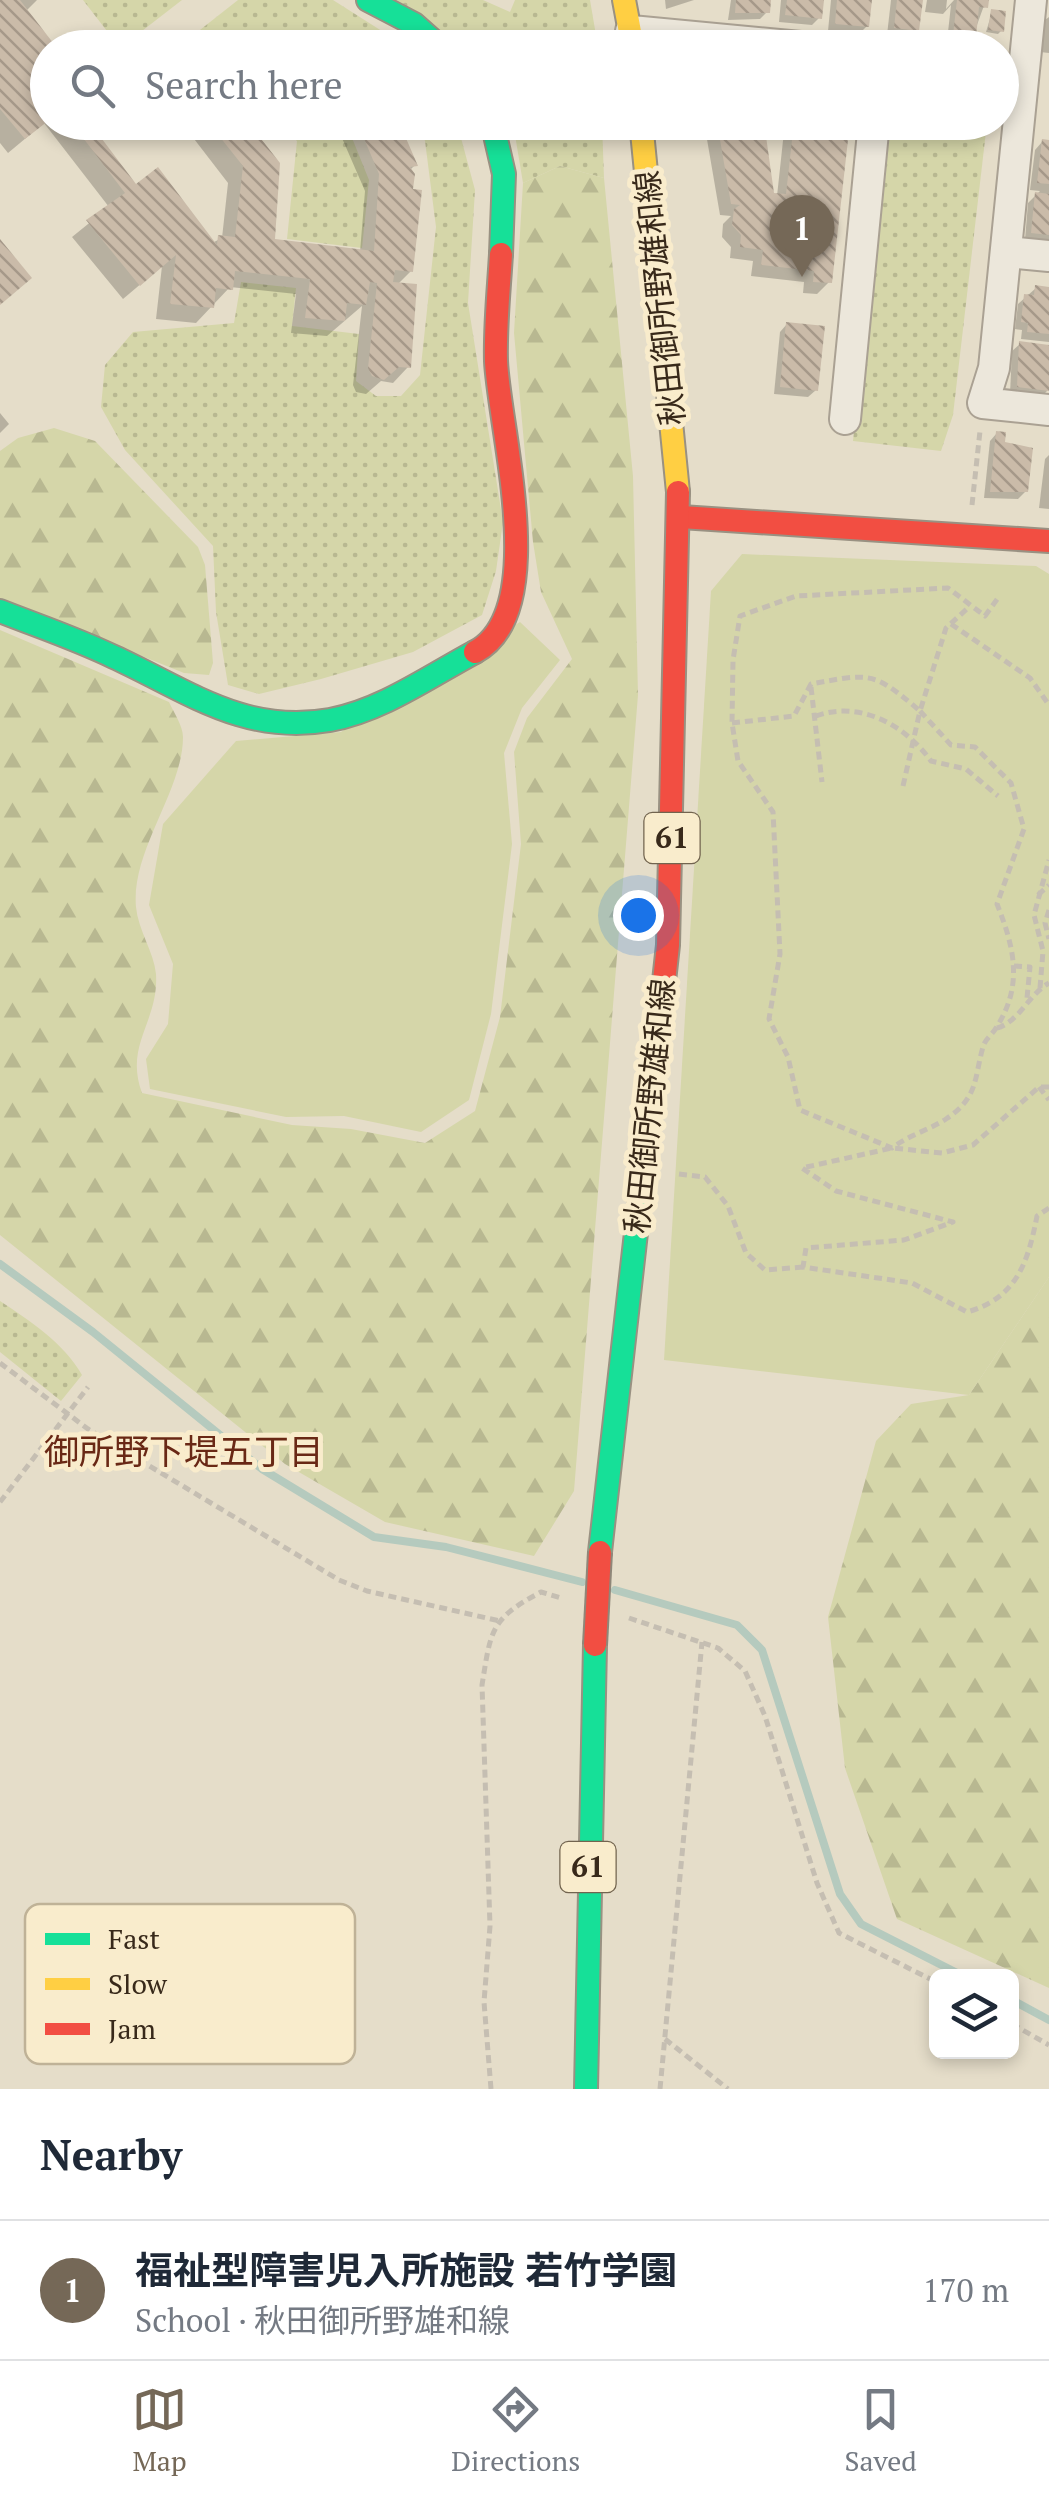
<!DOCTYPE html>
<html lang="en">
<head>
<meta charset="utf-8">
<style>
	:root { --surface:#fff; --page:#f2f2f3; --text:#1f2937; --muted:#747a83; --line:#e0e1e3; --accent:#756857 }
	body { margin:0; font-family:"PT Serif","Noto Sans JP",serif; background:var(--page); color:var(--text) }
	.controls { position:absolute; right:30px; bottom:30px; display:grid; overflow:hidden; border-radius:15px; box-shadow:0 5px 15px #0003 }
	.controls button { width:90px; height:90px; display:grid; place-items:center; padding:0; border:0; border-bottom:2px solid var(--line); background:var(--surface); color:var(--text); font:50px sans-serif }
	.you { position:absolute; left:638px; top:915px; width:35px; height:35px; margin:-25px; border:8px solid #fff; border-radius:50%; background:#1a73e8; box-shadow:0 0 0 15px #1a73e833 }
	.badge { display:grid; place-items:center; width:65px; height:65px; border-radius:50%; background:var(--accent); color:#fff; font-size:32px; font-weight:700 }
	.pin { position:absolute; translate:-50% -82px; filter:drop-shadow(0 2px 5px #0008) }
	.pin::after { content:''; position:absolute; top:52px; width:35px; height:30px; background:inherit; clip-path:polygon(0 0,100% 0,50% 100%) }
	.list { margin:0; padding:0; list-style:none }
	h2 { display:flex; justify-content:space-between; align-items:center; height:130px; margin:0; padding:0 40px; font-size:42px }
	h2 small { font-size:32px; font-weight:400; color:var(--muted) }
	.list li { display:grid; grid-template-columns:65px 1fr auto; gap:30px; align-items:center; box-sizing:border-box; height:140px; padding:0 40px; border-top:2px solid var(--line) }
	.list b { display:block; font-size:38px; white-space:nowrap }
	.list p { margin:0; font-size:32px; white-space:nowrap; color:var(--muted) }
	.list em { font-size:32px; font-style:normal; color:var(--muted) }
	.icon { flex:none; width:55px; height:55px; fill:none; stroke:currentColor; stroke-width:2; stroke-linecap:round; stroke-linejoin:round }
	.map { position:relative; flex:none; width:1049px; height:2089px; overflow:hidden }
	.search { position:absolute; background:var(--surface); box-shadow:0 5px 15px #0003; left:30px; right:30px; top:30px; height:110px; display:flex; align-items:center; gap:25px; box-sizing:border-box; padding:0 35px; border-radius:55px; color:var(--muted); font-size:38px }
	.sheet { height:270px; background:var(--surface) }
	nav { display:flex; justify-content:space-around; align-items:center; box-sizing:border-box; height:140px; border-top:2px solid var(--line); background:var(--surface); font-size:28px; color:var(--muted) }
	nav a { display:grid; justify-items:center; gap:5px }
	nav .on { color:var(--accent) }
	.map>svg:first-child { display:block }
</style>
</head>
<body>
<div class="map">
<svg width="1049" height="2089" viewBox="0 0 1049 2089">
	<defs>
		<pattern id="grass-dots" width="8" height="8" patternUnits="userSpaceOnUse" patternTransform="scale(2.5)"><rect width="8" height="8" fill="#d5d6a9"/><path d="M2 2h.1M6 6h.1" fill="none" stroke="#b8b891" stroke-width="1.8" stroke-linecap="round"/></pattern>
		<pattern id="forest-firs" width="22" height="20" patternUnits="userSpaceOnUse" patternTransform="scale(2.5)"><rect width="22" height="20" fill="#d5d6a9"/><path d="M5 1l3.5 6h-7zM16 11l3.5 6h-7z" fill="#b8b891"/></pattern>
		<pattern id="building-back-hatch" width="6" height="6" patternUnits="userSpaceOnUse" patternTransform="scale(2.5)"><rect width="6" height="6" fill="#cabba9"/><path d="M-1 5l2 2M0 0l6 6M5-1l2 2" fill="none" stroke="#a59889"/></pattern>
	</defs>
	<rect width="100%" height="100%" fill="#e5ddc9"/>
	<!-- grass -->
	<g fill="url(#grass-dots)">
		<path d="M83,0h99l-62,48z"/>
		<path d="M238,0h95l74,47 -206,1 -10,-11z"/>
		<path d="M391,0h92l27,12 5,-12h75l8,47h-139z"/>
		<path d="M278,123h68l23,57 -7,68 -75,-9 10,-98z"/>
		<path d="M416,123h41l18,67 -7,113 35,219 -7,49 -14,44 -69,37 -92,27 -62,15 -31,-9 -12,-73 -3,-66 -88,-96 -24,-43 4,-42 28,-33 101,-9 7,-41 55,6 -4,38 67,8 -3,47 20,15h25l19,-21 16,-148 -11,-86z"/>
		<path d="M513,123h89l2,55 -44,-12 -37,17z"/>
		<path d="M885,123h102l-34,292 -12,36 -88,-10z"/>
		<path d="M0,1301c30,20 64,42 82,74l-21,26 -61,-49z"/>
	</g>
	<!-- forest -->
	<g fill="url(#forest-firs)">
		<path d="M560,166l44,12 29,298 5,219 -64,796 -40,65 -149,-34 -100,-58 -285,-229v-605l169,72c5,11 14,24 14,35 0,54 -52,113 -47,170 2,23 18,45 20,67 3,48 -32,70 -14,119l150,32 59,4 74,14 50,-32 25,-94 21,-173 -7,-92 13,-34 45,-59 -31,-67 -8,-50 -19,-209 9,-150z"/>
		<path d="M54,428l41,13 103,106 7,18 8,98 -4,12 -25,-2 -184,-74v-148l18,-13z"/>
		<path d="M1049,1277v711l-152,-69 -52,-151 -17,-151 48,-176 35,-37 58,-9z"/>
	</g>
	<!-- park -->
	<g fill="#d5d6a9">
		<path d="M742,554l294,12 13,8v703l-80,118 -305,-35 47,-769z"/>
		<path d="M520,622l40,38 -38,48 -18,45 8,91 -21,170 -22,86 -48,32 -77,-16 -58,1 -136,-28 -4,-30 22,-35 5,-60 -24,-59 14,-81 73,-83 105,-9z"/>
	</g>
	<!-- shadow -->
	<g fill="#0003">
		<path d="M0,0h37l-11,11 22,37v74h68l-17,18 36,48 77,55 10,-5 6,-55 -47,-61h64l28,119 87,11 5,-61 -30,-69h61l19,43 -6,6 2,100 -14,14 11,82 -15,16 -12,-2 -15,13 -10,-2 -3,-7 9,-79 -35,30 -36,-3 5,-39 -66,-7 -34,36 -40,-4 6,-53 -39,33 -51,-62 37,-30 -65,-84 -36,30 -8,-10z"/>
		<path d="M665,0h29l-28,9z"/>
		<path d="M731,0h38l-1,11 -8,8 -32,1z"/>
		<path d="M781,0h40l-2,18 -7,7 -33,-3z"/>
		<path d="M831,0h38l-2,26 -8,8 -31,-3z"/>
		<path d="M891,0h29l-3,30 -8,7 -22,-2z"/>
		<path d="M927,0h20l-1,9 8,-9h32l-13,36 -7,7 -19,-2 4,-36 -8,9 -18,-2z"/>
		<path d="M992,12l9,19 -3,3 -12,-2z"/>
		<path d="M1049,17v36l-9,-1 5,-32z"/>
		<path d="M704,122h57l11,73 5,1 8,-74h62l-18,160 -12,12 -14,-1 1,-11 -53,-6 2,-15 -23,-3 1,-11 -9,-10 1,-13 8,-8 -11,-1z"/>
		<path d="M1042,142l7,1v99l-24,-2 3,-37 12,-12 -10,-1 5,-40z"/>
		<path d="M1036,288l13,1v53l-28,-3 1,-9 -7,-1 3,-25z"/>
		<path d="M787,324l29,66 -8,7 -34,-3 6,-62z"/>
		<path d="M1020,344l29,6v39l-8,8 -31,-3 2,-43z"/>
		<path d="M0,413l9,11 -9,9z"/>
		<path d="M997,433l29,58 -8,8 -34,-1 6,-57z"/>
		<path d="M1049,455v54l-10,-1 6,-49z"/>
	</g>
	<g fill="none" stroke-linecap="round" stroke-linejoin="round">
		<!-- stream -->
		<g stroke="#b5cabe" stroke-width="8">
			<path d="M0,1264l93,68 169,137 112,68 72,10 136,35"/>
			<path d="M615,1590l122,35 25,25 78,244 21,30 102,52"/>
			<path d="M1012,2000l37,20"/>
		</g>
	</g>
	<!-- building -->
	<g fill="url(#building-back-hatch)">
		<path d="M0,0h20l37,48h-9v73l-23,18 -25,-30z"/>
		<path d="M736,0h35l-1,13h-35z"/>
		<path d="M787,0h37l-2,19 -37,-4z"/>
		<path d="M837,0h35l-3,27 -34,-3z"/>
		<path d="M897,0h26l-4,31 -25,-3z"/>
		<path d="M957,0h32l-1,8 -9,-1 -3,30 -23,-2z"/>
		<path d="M991,9l15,2 -2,21 -16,-2z"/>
		<path d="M71,122h48l-17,17 34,45 22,-17 59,78 1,-10 17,2 8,-71 -35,-44h40l32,41 -5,76 99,12 5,-77 -22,-52h42l19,44 -8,1 5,7 -2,15 9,1 -9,82 -18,-2 -2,12 24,2 -6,84 -12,-1 -15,13 -12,-4 -4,-8 9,-85 -7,-1 -4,23 -19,-2 -2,18 -40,-3 5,-39 -75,-8 -2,19 -17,-2 -2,20 -44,-4 6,-49 -36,31 -54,-66 39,-27z"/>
		<path d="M717,122h47l10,71 12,1 8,-72h56l-18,161 -19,-1 1,-11 -53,-6 2,-15 -23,-3 1,-12 -9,-10 2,-16 6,-4 -9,-1z"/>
		<path d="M1042,139l7,1v44l-12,-1z"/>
		<path d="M1035,192l14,2v41l-18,-2z"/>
		<path d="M0,239l32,39 -32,27z"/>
		<path d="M1035,285l14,2v47l-22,-2 1,-9 -7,-1 3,-28 10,1z"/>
		<path d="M786,322l39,4 -7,65 -38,-4z"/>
		<path d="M1019,341l30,4v46l-32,-4z"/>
		<path d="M996,431l10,1 -1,10 28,6 -5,44h-38z"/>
	</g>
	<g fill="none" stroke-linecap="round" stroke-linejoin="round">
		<!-- street casing -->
		<g stroke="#aaa193" stroke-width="34">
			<g id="street">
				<path d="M1031,0l-37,368 -11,35 66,7"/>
				<path d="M631,31l180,17"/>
				<path d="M1007,252l42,4"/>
				<path d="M845,419l29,-297"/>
			</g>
		</g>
		<!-- fast casing -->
		<g stroke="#999182" stroke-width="26">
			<g id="fast">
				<path d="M368,0l46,24 27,24"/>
				<path d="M492,122l12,52 -3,80"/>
				<path d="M0,611c38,15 77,28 114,46 74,34 130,78 216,63 51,-9 100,-44 145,-68"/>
				<path d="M600,1552l47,-417"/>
				<path d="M586,2089l9,-444"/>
			</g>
		</g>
		<!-- slow casing -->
		<g stroke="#999182" stroke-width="26">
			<g id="slow">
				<path d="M624,0l9,48"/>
				<path d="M641,122l37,370"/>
			</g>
		</g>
		<!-- jam casing -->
		<g stroke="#999182" stroke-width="26">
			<g id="jam">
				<path d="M681,517l368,24"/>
				<path d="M475,652c76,-40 24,-223 21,-291 -1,-36 3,-72 5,-107"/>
				<path d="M647,1135l21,-190 10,-453"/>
			</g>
		</g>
		<!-- path -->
		<g stroke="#c5beb2" stroke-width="5" stroke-dasharray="8 5" stroke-linecap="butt">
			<path d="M972,505l8,-74"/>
			<path d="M951,624l79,54 19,27"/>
			<path d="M811,687l11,95"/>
			<path d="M920,711l31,34 24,2 36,36 13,46 -27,75c17,43 27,81 -1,124 -4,7 -11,11 -13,19 -9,31 -4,50 -37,72 -17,11 -37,16 -54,29l-92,-38 -12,-53 -19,-38 11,-65 -7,-142 -35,-51 -6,-38 1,-63 7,-44 56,-20 152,-8 37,28 13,-18"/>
			<path d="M816,716c44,-16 89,9 115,45l35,8 32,27"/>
			<path d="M732,723l62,-7 17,-32c60,-11 62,-13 109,27l26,-83 23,-21"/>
			<path d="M903,786l17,-75"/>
			<path d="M1038,895l11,-10"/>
			<path d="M1049,910l-4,13 4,16"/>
			<path d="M1014,966l16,1 -3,31"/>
			<path d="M1040,988l3,-37 -9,-36 15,-55"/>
			<path d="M997,1028c22,-6 32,-34 52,-45"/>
			<path d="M1039,1087l10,13"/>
			<path d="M1049,1087h-10l-66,58 -31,8 -50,-5 -90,20 34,23 117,31 -49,18 -98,8 -3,19 109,16 55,29c50,-14 61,-50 70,-96l12,-8"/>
			<path d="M679,1174l26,3 23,29 18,47 19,17 38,-3"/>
			<path d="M0,1363l88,66 251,151 28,11 133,30"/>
			<path d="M0,1502l88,-115"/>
			<path d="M629,1618l89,30 27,23 20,45 52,167 22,50 97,49"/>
			<path d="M1012,2024l37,21"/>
			<path d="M665,2039l63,50"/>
			<path d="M491,2089l-7,-87 6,-76 -8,-241c9,-55 8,-66 59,-93l20,6"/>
			<path d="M660,2089l42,-447"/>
		</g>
		<!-- street -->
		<use href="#street" stroke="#ece7db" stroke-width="30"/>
		<!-- fast -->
		<use href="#fast" stroke="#16e098" stroke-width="22"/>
		<!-- slow -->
		<use href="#slow" stroke="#ffcf43" stroke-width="22"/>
		<!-- jam -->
		<use href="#jam" stroke="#f24e42" stroke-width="22"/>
		<!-- jam-bridge casing -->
		<g stroke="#8f8779" stroke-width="26" stroke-linecap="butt">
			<path id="jam-bridge" d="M595,1645l5,-93"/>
		</g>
		<!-- jam-bridge -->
		<use href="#jam-bridge" stroke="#f24e42" stroke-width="22"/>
	</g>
	<g text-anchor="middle" stroke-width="10" stroke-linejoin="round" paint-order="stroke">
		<!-- shield labels -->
		<g fill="#f9eccc" stroke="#72644f" stroke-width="2.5">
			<rect x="644.5" y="813" width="55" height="50" rx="8"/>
			<rect x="560.5" y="1842" width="55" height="50" rx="8"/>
		</g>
		<g font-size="30" font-weight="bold" fill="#38291a">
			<text x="672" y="848">61</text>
			<text x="588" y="1877">61</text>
		</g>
		<!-- street labels -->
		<g font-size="32" fill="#38291a" stroke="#f9eccc">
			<text transform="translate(660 298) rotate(-96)" y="11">秋田御所野雄和線</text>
			<text transform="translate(650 1106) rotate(-84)" y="11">秋田御所野雄和線</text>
		</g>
		<!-- neighbourhood labels -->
		<g font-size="35" fill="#692815" stroke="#f9eccc">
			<text x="184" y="1464">御所野下堤五丁目</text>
		</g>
	</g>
	<!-- legend -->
	<rect x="25" y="1904" width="330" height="160" rx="15" fill="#f9eccc" stroke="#bfb297" stroke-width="2.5"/>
	<rect x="45" y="1933" width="45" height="12" fill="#16e098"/>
	<rect x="45" y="1978" width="45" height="12" fill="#ffcf43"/>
	<rect x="45" y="2023" width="45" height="12" fill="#f24e42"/>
	<g font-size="28" fill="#38291a">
		<text x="108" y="1949">Fast</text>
		<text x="108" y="1994">Slow</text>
		<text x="108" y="2039">Jam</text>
	</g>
</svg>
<div class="controls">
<button><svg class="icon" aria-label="layers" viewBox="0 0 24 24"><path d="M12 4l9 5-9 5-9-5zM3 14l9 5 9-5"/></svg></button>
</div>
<div class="you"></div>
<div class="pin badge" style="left:802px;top:277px">1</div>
<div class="search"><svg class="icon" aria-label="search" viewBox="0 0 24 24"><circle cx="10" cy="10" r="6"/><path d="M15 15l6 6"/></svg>Search here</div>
</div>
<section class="sheet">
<h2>Nearby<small></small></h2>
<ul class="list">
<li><span class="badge">1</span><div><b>福祉型障害児入所施設 若竹学園</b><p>School · 秋田御所野雄和線</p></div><em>170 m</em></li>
</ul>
</section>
<nav>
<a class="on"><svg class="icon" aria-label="map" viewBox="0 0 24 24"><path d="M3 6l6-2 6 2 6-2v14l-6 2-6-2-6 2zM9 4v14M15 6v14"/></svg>Map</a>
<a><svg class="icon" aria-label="directions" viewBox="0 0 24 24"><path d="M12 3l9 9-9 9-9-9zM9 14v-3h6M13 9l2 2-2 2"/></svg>Directions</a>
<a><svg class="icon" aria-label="saved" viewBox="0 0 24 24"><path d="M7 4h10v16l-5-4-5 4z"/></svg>Saved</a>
</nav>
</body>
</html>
